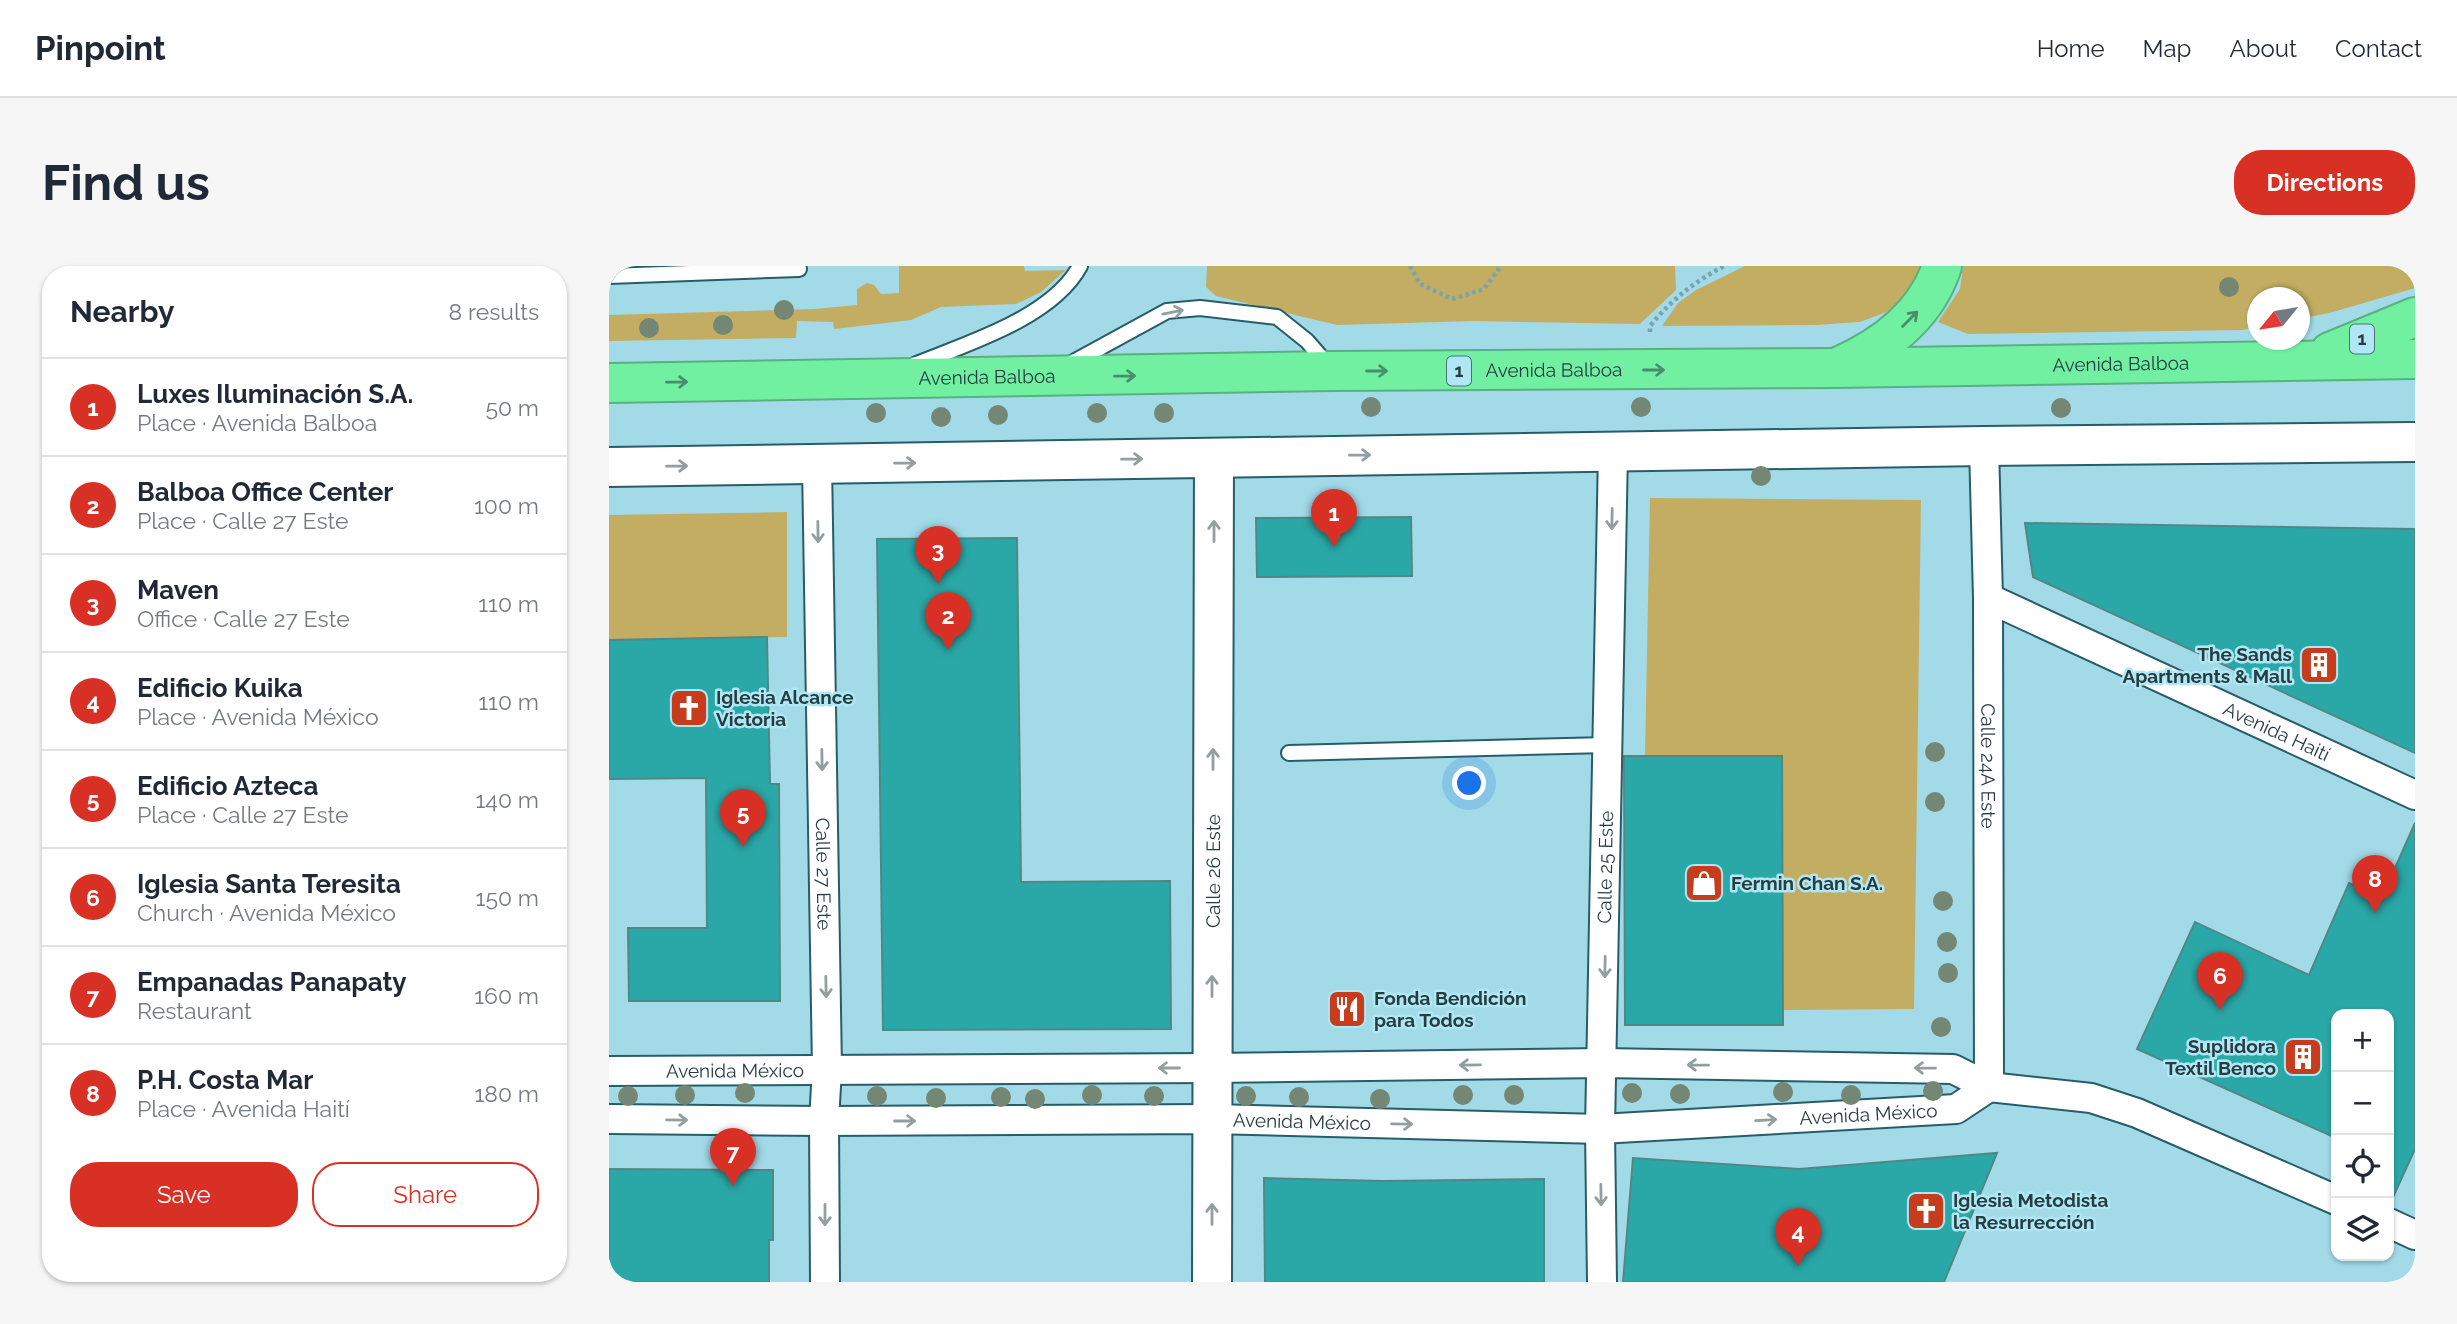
<!DOCTYPE html>
<html lang="en">
<head>
<meta charset="utf-8">
<style>
	:root { --surface:#fff; --page:#f6f6f7; --text:#1f2937; --muted:#747a83; --line:#e0e1e3; --accent:#d93025 }
	body { margin:0; font-family:Raleway,sans-serif; background:var(--page); color:var(--text) }
	.controls { position:absolute; right:21px; bottom:21px; display:grid; overflow:hidden; border-radius:14px; box-shadow:0 2px 5px #0004 }
	.controls button { width:63px; height:63px; display:grid; place-items:center; padding:0; border:0; border-bottom:2px solid var(--line); background:var(--surface); color:var(--text); font:35px sans-serif }
	.compass { position:absolute; left:1638px; top:21px; width:63px; height:63px; border-radius:50%; background:var(--surface); box-shadow:0 2px 5px #0004; rotate:240deg }
	.you { position:absolute; left:861px; top:518px; width:24px; height:24px; margin:-18px; border:5px solid #fff; border-radius:50%; background:#1a73e8; box-shadow:0 0 0 10px #1a73e833 }
	.badge { display:grid; place-items:center; width:46px; height:46px; border-radius:50%; background:var(--accent); color:#fff; font-size:23px; font-weight:700 }
	.pin { position:absolute; translate:-50% -58px; filter:drop-shadow(0 2px 4px #0008) }
	.pin::after { content:''; position:absolute; top:37px; width:24px; height:21px; background:inherit; clip-path:polygon(0 0,100% 0,50% 100%) }
	.list { margin:0; padding:0; list-style:none }
	h2 { display:flex; justify-content:space-between; align-items:center; height:91px; margin:0; padding:0 28px; font-size:30px }
	h2 small { font-size:23px; font-weight:400; color:var(--muted) }
	.list li { display:grid; grid-template-columns:46px 1fr auto; gap:21px; align-items:center; box-sizing:border-box; height:98px; padding:0 28px; border-top:2px solid var(--line) }
	.list b { display:block; font-size:26px; white-space:nowrap }
	.list p { margin:0; font-size:23px; white-space:nowrap; color:var(--muted) }
	.list em { font-size:23px; font-style:normal; color:var(--muted) }
	.actions { display:flex; gap:14px; padding:21px 28px }
	.actions a { flex:1; padding:16px 0; border:2px solid var(--accent); border-radius:28px; text-align:center; font-size:24px; color:var(--accent) }
	.actions .main { background:var(--accent); color:#fff }
	.icon { flex:none; width:38px; height:38px; fill:none; stroke:currentColor; stroke-width:2; stroke-linecap:round; stroke-linejoin:round }
	.map { position:relative; flex:none; width:1806px; height:1016px; overflow:hidden; border-radius:28px }
	header { display:flex; align-items:center; gap:42px; box-sizing:border-box; height:98px; padding:0 35px; background:var(--surface); border-bottom:2px solid var(--line) }
	header strong { font-size:33px }
	nav { display:flex; gap:38px; margin-inline-start:auto; font-size:24px }
	.intro { display:flex; align-items:center; justify-content:space-between; box-sizing:border-box; height:168px; padding:0 42px }
	h1 { margin:0; font-size:49px }
	.button { padding:18px 32px; border-radius:28px; background:var(--accent); color:#fff; font-size:24px; font-weight:700 }
	main { display:flex; gap:42px; padding:0 42px }
	aside { flex:1; background:var(--surface); border-radius:28px; box-shadow:0 2px 5px #0004 }
	.map>svg:first-child { display:block }
</style>
</head>
<body>
<header>
<strong>Pinpoint</strong>
<nav><a>Home</a><a>Map</a><a>About</a><a>Contact</a></nav>
</header>
<div class="intro"><h1>Find us</h1><a class="button">Directions</a></div>
<main>
<aside>
<h2>Nearby<small>8 results</small></h2>
<ul class="list">
<li><span class="badge">1</span><div><b>Luxes Iluminación S.A.</b><p>Place · Avenida Balboa</p></div><em>50 m</em></li>
<li><span class="badge">2</span><div><b>Balboa Office Center</b><p>Place · Calle 27 Este</p></div><em>100 m</em></li>
<li><span class="badge">3</span><div><b>Maven</b><p>Office · Calle 27 Este</p></div><em>110 m</em></li>
<li><span class="badge">4</span><div><b>Edificio Kuika</b><p>Place · Avenida México</p></div><em>110 m</em></li>
<li><span class="badge">5</span><div><b>Edificio Azteca</b><p>Place · Calle 27 Este</p></div><em>140 m</em></li>
<li><span class="badge">6</span><div><b>Iglesia Santa Teresita</b><p>Church · Avenida México</p></div><em>150 m</em></li>
<li><span class="badge">7</span><div><b>Empanadas Panapaty</b><p>Restaurant</p></div><em>160 m</em></li>
<li><span class="badge">8</span><div><b>P.H. Costa Mar</b><p>Place · Avenida Haití</p></div><em>180 m</em></li>
</ul>
<div class="actions"><a class="main">Save</a><a>Share</a></div>
</aside>
<div class="map">
<svg width="1806" height="1016" viewBox="0 0 1806 1016">
	<rect width="100%" height="100%" fill="#a3dae8"/>
	<!-- green -->
	<g fill="#c2ad63">
		<path d="M290,0h125l1,5 41,-1 -25,22 -25,12 -75,3 -30,13 -77,9 -1,-7 -36,-1 -1,17 -187,3v-26l206,-6 42,-4v-16l10,-6 7,2 7,9 18,-1z"/>
		<path d="M598,0h468l1,24 -36,34 -167,-3 -136,4 -121,-29 -10,-9z"/>
		<path d="M1136,0h182l-13,27 -25,18 -29,11 -44,3 -154,1 16,-23 18,-13z"/>
		<path d="M1354,0h452v22l-82,24 -33,7 -1,-21h-42v29l-14,3 -275,4 -30,-12 22,-33z"/>
		<path d="M1041,232l271,2 -7,509 -131,1 -1,-254h-137z"/>
		<path d="M178,246v125l-178,3v-125z"/>
	</g>
	<!-- building -->
	<g fill="#2aa8a7" stroke="#508887" stroke-width="2">
		<path d="M802,251l1,59 -155,1 -1,-59z"/>
		<path d="M1416,257l390,6v224l-382,-176z"/>
		<path d="M408,272l4,344 149,-1 1,148 -288,1 -6,-491z"/>
		<path d="M158,371l3,147h9l1,217h-151l-1,-73h79l-1,-150 -97,1v-139z"/>
		<path d="M1015,490h158l1,269h-158z"/>
		<path d="M1806,557v326l-26,57v-192h-53v124l-199,-89 58,-127 114,53 40,-92 12,5 30,-11z"/>
		<path d="M1388,887l-53,129h-321l10,-124 166,11z"/>
		<path d="M0,903l164,1v70h-4v42h-160z"/>
		<path d="M655,912l119,3 161,-2v103h-279z"/>
	</g>
	<g fill="none" stroke-linecap="round" stroke-linejoin="round">
		<!-- lane casing -->
		<g stroke="#275d69" stroke-width="18">
			<g id="lane">
				<path d="M0,10l190,-7"/>
				<path d="M461,98l97,-53 33,-3 77,9 30,24 21,24"/>
				<path d="M305,99c52,-21 138,-47 166,-99"/>
				<path d="M680,487l319,-8"/>
			</g>
		</g>
		<!-- street casing -->
		<g stroke="#275d69" stroke-width="32">
			<g id="street">
				<path id="s1" d="M1375,180l4,152 1,489"/>
				<path id="s2" d="M208,198l10,605 -3,52 1,161"/>
				<path id="s3" d="M1379,332l427,197"/>
				<path id="s4" d="M0,805l602,-3 392,-5 350,6 36,18 102,11 46,15 199,87"/>
				<path id="s5" d="M0,853l215,2 387,-2 389,10 356,-20 33,-22"/>
				<path d="M1780,957l26,12"/>
				<path id="s6" d="M993,1016l-2,-153 13,-678"/>
			</g>
		</g>
		<!-- secondary casing -->
		<g stroke="#275d69" stroke-width="42">
			<g id="secondary">
				<path d="M0,201l1375,-21 431,-4"/>
				<path id="s7" d="M603,1016l2,-824"/>
			</g>
		</g>
		<!-- highway casing -->
		<g stroke="#57b180" stroke-width="42">
			<g id="highway">
				<path d="M1721,86l85,-35"/>
				<path d="M1231,100c45,-20 86,-51 102,-100"/>
				<path id="s8" d="M0,117l724,-12 502,-3 580,-9"/>
			</g>
		</g>
		<!-- path -->
		<g stroke="#78a4af" stroke-width="4.5" stroke-dasharray="3.5 3.5" stroke-linecap="butt">
			<path d="M801,0l10,18 32,15 32,-10 17,-23"/>
			<path d="M1041,66v-6c22,-27 43,-43 74,-60"/>
		</g>
		<!-- lane -->
		<use href="#lane" stroke="#fff" stroke-width="14"/>
		<!-- street -->
		<use href="#street" stroke="#fff" stroke-width="28"/>
		<!-- secondary -->
		<use href="#secondary" stroke="#fff" stroke-width="38"/>
		<!-- highway -->
		<use href="#highway" stroke="#71f0a2" stroke-width="38"/>
	</g>
	<!-- trees -->
	<g fill="#748674">
		<circle cx="1620" cy="21" r="10"/>
		<circle cx="175" cy="44" r="10"/>
		<circle cx="114" cy="59" r="10"/>
		<circle cx="40" cy="62" r="10"/>
		<circle cx="762" cy="141" r="10"/>
		<circle cx="1032" cy="141" r="10"/>
		<circle cx="1452" cy="142" r="10"/>
		<circle cx="267" cy="147" r="10"/>
		<circle cx="488" cy="147" r="10"/>
		<circle cx="555" cy="147" r="10"/>
		<circle cx="389" cy="149" r="10"/>
		<circle cx="332" cy="151" r="10"/>
		<circle cx="1152" cy="210" r="10"/>
		<circle cx="1326" cy="486" r="10"/>
		<circle cx="1326" cy="536" r="10"/>
		<circle cx="1334" cy="635" r="10"/>
		<circle cx="1338" cy="676" r="10"/>
		<circle cx="1339" cy="707" r="10"/>
		<circle cx="1332" cy="761" r="10"/>
		<circle cx="1324" cy="825" r="10"/>
		<circle cx="1174" cy="826" r="10"/>
		<circle cx="136" cy="827" r="10"/>
		<circle cx="1023" cy="827" r="10"/>
		<circle cx="1071" cy="828" r="10"/>
		<circle cx="76" cy="829" r="10"/>
		<circle cx="483" cy="829" r="10"/>
		<circle cx="854" cy="829" r="10"/>
		<circle cx="905" cy="829" r="10"/>
		<circle cx="1242" cy="829" r="10"/>
		<circle cx="19" cy="830" r="10"/>
		<circle cx="268" cy="830" r="10"/>
		<circle cx="545" cy="830" r="10"/>
		<circle cx="637" cy="830" r="10"/>
		<circle cx="392" cy="831" r="10"/>
		<circle cx="690" cy="831" r="10"/>
		<circle cx="327" cy="832" r="10"/>
		<circle cx="426" cy="833" r="10"/>
		<circle cx="771" cy="833" r="10"/>
	</g>
	<!-- one-way arrows -->
	<defs><path id="oneway-shaft" d="M-6 0H5M1.5-3L5.5 0L1.5 3" fill="none" stroke-width="1.6" stroke-linecap="round" stroke-linejoin="round" transform="scale(1.75)"/></defs>
	<g stroke="#929ea0">
		<use href="#oneway-shaft" transform="translate(564 46) rotate(-11)"/>
		<use href="#oneway-shaft" transform="translate(751 189) rotate(-1)"/>
		<use href="#oneway-shaft" transform="translate(523 193) rotate(-1)"/>
		<use href="#oneway-shaft" transform="translate(296 197) rotate(-1)"/>
		<use href="#oneway-shaft" transform="translate(68 200) rotate(-1)"/>
		<use href="#oneway-shaft" transform="translate(1003 253) rotate(91)"/>
		<use href="#oneway-shaft" transform="translate(605 265) rotate(-90)"/>
		<use href="#oneway-shaft" transform="translate(209 266) rotate(89)"/>
		<use href="#oneway-shaft" transform="translate(604 493) rotate(-90)"/>
		<use href="#oneway-shaft" transform="translate(213 494) rotate(89)"/>
		<use href="#oneway-shaft" transform="translate(996 701) rotate(91)"/>
		<use href="#oneway-shaft" transform="translate(603 720) rotate(-90)"/>
		<use href="#oneway-shaft" transform="translate(217 721) rotate(89)"/>
		<use href="#oneway-shaft" transform="translate(861 799) rotate(179)"/>
		<use href="#oneway-shaft" transform="translate(1089 799) rotate(-179)"/>
		<use href="#oneway-shaft" transform="translate(560 802) rotate(180)"/>
		<use href="#oneway-shaft" transform="translate(1316 802) rotate(-179)"/>
		<use href="#oneway-shaft" transform="translate(68 854) rotate(1)"/>
		<use href="#oneway-shaft" transform="translate(1157 854) rotate(-3)"/>
		<use href="#oneway-shaft" transform="translate(296 855)"/>
		<use href="#oneway-shaft" transform="translate(793 858) rotate(1)"/>
		<use href="#oneway-shaft" transform="translate(992 929) rotate(89)"/>
		<use href="#oneway-shaft" transform="translate(603 948) rotate(-90)"/>
		<use href="#oneway-shaft" transform="translate(216 949) rotate(90)"/>
	</g>
	<g stroke="#488e6d">
		<use href="#oneway-shaft" transform="translate(1301 53) rotate(-45)"/>
		<use href="#oneway-shaft" transform="translate(1045 104)"/>
		<use href="#oneway-shaft" transform="translate(768 105)"/>
		<use href="#oneway-shaft" transform="translate(516 110) rotate(-1)"/>
		<use href="#oneway-shaft" transform="translate(68 116) rotate(-1)"/>
	</g>
	<!-- icons -->
	<defs>
		<g id="building-square" transform="scale(2.0125)"><rect x="-9" y="-9" width="18" height="18" rx="4" fill="#c63c1c" stroke="#b0e7f5"/><path d="M-4-6H4V6H1V3H-1V6H-4ZM-2.5-4.3h1.7v1.8h-1.7ZM.8-4.3h1.7v1.8H.8ZM-2.5-1h1.7V.8h-1.7ZM.8-1h1.7V.8H.8Z" fill="#fff"/></g>
		<g id="church-square" transform="scale(2.0125)"><rect x="-9" y="-9" width="18" height="18" rx="4" fill="#c63c1c" stroke="#b0e7f5"/><path d="M-1.2-6h2.4v3.5h3.3v2.4h-3.3V6h-2.4V-.1h-3.3v-2.4h3.3Z" fill="#fff"/></g>
		<g id="shop-square" transform="scale(2.0125)"><rect x="-9" y="-9" width="18" height="18" rx="4" fill="#c63c1c" stroke="#b0e7f5"/><path d="M-5-2.5h2.3a2.7 3.5 0 0 1 5.4 0H5L5.5 6h-11ZM-1.5-2.5h3a1.5 2.3 0 0 0-3 0Z" fill="#fff"/></g>
		<g id="restaurant-square" transform="scale(2.0125)"><rect x="-9" y="-9" width="18" height="18" rx="4" fill="#c63c1c" stroke="#b0e7f5"/><path d="M-5-6h1v4h1v-4h1v4h1v-4h1v5L-1.5 .5V6h-2V.5L-5-1ZM5-6V6H3V1.5H1.5Q1.5-4 5-6Z" fill="#fff"/></g>
	</defs>
	<g fill-rule="evenodd">
		<use href="#building-square" x="1710" y="399"/>
		<use href="#church-square" x="80" y="442"/>
		<use href="#shop-square" x="1095" y="617"/>
		<use href="#restaurant-square" x="738" y="743"/>
		<use href="#building-square" x="1694" y="791"/>
		<use href="#church-square" x="1317" y="945"/>
	</g>
	<g text-anchor="middle" stroke-width="5" stroke-linejoin="round" paint-order="stroke">
		<!-- shield labels -->
		<g fill="#b0e7f5" stroke="#4f7078" stroke-width="2">
			<rect x="1741" y="58.5" width="24" height="29" rx="5"/>
			<rect x="838" y="90.5" width="24" height="29" rx="5"/>
		</g>
		<g font-size="18" font-weight="bold" fill="#263d42">
			<text x="1753" y="79">1</text>
			<text x="850" y="111">1</text>
		</g>
		<!-- street labels -->
		<g font-size="19" fill="#263d42" stroke="#b0e7f5">
			<text dy="7" stroke="none"><textPath href="#s8" startOffset="1512">Avenida Balboa</textPath></text>
			<text dy="7" stroke="none"><textPath href="#s8" startOffset="945">Avenida Balboa</textPath></text>
			<text dy="7" stroke="none"><textPath href="#s8" startOffset="378">Avenida Balboa</textPath></text>
			<text dy="7" stroke="none"><textPath href="#s3" startOffset="318">Avenida Haití</textPath></text>
			<text dy="7" stroke="none"><textPath href="#s1" startOffset="320">Calle 24A Este</textPath></text>
			<text dy="7" stroke="none"><textPath href="#s6" startOffset="415">Calle 25 Este</textPath></text>
			<text dy="7" stroke="none"><textPath href="#s7" startOffset="411">Calle 26 Este</textPath></text>
			<text dy="7" stroke="none"><textPath href="#s2" startOffset="410">Calle 27 Este</textPath></text>
			<text dy="7" stroke="none"><textPath href="#s4" startOffset="126">Avenida México</textPath></text>
			<text dy="7" stroke="none"><textPath href="#s5" startOffset="1260">Avenida México</textPath></text>
			<text dy="7" stroke="none"><textPath href="#s5" startOffset="693">Avenida México</textPath></text>
		</g>
		<!-- poi labels -->
		<g font-size="19" font-weight="bold" fill="#263d42" stroke="#b0e7f5" text-anchor="start">
			<text x="1683" y="395" text-anchor="end">The Sands<tspan x="1683" dy="22">Apartments &amp; Mall</tspan></text>
			<text x="107" y="438">Iglesia Alcance<tspan x="107" dy="22">Victoria</tspan></text>
			<text x="1122" y="624">Fermin Chan S.A.</text>
			<text x="765" y="739">Fonda Bendición<tspan x="765" dy="22">para Todos</tspan></text>
			<text x="1667" y="787" text-anchor="end">Suplidora<tspan x="1667" dy="22">Textil Benco</tspan></text>
			<text x="1344" y="941">Iglesia Metodista<tspan x="1344" dy="22">la Resurrección</tspan></text>
		</g>
	</g>
</svg>
<div class="controls">
<button>+</button>
<button>−</button>
<button><svg class="icon" aria-label="locate" viewBox="0 0 24 24"><circle cx="12" cy="12" r="6"/><path d="M12 2v4M12 18v4M2 12h4M18 12h4"/></svg></button>
<button><svg class="icon" aria-label="layers" viewBox="0 0 24 24"><path d="M12 4l9 5-9 5-9-5zM3 14l9 5 9-5"/></svg></button>
</div>
<svg class="compass" viewBox="-18 -18 36 36"><path d="M0-13l5 13h-10z" fill="#e53935"/><path d="M0 13l5-13h-10z" fill="#747a83"/></svg>
<div class="you"></div>
<div class="pin badge" style="left:725px;top:281px">1</div>
<div class="pin badge" style="left:339px;top:384px">2</div>
<div class="pin badge" style="left:329px;top:318px">3</div>
<div class="pin badge" style="left:1189px;top:1000px">4</div>
<div class="pin badge" style="left:134px;top:581px">5</div>
<div class="pin badge" style="left:1611px;top:744px">6</div>
<div class="pin badge" style="left:124px;top:920px">7</div>
<div class="pin badge" style="left:1766px;top:647px">8</div>
</div>
</main>
</body>
</html>
